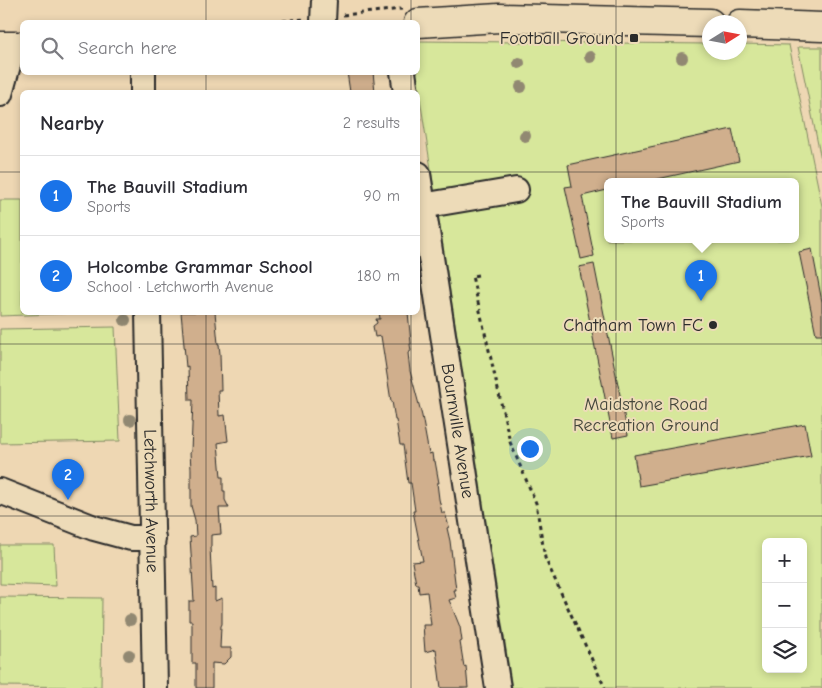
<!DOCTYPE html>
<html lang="en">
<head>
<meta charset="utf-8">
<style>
	:root { --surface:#fff; --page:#f2f2f3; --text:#2b2b33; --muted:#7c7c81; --line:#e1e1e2; --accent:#1a73e8 }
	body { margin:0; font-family:"Comic Neue",sans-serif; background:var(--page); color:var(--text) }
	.controls { position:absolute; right:15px; bottom:15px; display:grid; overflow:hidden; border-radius:8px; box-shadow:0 2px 8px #0003 }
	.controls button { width:45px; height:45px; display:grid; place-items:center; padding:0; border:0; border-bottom:1px solid var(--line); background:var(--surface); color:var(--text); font:25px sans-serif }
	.compass { position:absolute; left:702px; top:15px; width:45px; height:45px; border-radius:50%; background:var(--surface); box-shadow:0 2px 8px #0003; rotate:79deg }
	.you { position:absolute; left:529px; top:448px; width:18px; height:18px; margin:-12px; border:4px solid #fff; border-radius:50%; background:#1a73e8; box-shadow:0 0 0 8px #1a73e833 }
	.badge { display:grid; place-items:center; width:32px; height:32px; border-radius:50%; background:var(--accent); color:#fff; font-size:16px; font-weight:700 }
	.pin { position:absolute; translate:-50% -41px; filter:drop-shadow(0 1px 2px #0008) }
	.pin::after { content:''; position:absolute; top:26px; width:18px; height:15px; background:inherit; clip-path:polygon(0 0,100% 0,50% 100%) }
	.popup { position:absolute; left:604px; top:178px; width:195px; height:65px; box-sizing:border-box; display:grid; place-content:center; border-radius:8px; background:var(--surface); filter:drop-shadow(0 1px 4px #0005); font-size:16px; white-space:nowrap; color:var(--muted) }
	.popup b { font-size:19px; color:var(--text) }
	.popup::after { content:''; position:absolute; left:50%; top:100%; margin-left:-10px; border:10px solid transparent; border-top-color:var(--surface) }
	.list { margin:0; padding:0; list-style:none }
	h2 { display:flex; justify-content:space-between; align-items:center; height:65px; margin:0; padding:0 20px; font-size:21px }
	h2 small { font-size:16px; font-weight:400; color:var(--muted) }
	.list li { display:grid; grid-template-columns:32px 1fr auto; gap:15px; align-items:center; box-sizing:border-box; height:80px; padding:0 20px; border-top:1px solid var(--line) }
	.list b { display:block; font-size:19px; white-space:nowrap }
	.list p { margin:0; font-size:16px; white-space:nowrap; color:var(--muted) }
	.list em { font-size:16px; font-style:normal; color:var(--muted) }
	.icon { flex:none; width:28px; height:28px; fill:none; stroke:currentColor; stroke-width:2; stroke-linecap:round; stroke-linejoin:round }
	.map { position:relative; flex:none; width:822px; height:688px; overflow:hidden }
	.search { position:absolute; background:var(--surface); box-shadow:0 2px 8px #0003; left:20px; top:20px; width:400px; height:55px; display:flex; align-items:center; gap:12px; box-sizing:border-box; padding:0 18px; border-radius:8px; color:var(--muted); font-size:19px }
	.panel { position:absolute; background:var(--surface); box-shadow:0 2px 8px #0003; left:20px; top:90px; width:400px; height:225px; border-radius:8px }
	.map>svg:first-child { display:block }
</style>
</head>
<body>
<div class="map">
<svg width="822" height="688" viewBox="0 0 822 688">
	<rect width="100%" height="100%" fill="#eed7b3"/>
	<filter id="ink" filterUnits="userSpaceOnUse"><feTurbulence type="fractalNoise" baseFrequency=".02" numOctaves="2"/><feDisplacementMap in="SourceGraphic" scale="10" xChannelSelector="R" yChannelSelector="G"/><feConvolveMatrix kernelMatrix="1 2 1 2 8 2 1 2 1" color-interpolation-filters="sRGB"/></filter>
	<g filter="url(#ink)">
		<!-- green -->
		<g fill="#d7e79b" stroke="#818963" fill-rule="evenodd">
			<path d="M418,41l291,3 1,8h30v-8l49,1 33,161v482h-310l-96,-615 2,-1zM607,182h188v58h-188zM766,542h37v127h-37z"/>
			<path d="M798,47h24v117z"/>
			<path d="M0,200h22v112l58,1 -80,3z"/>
			<path d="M115,327l5,114 -120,2v-114z"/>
			<path d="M0,545h54l2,41 -56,-2z"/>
			<path d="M0,597l102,1 -1,89 -101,-1z"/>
		</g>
		<!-- building -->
		<g fill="#d0af8d" stroke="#2b2b2b">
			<path d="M347,72h26l2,20h-25z"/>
			<path d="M732,129l7,32 -95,21h-37v8l-25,6 12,60 -13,3 -16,-72 7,-1 -4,-21z"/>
			<path d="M812,249l10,53v32h-6l-17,-82z"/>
			<path d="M594,264l34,171 -15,3 -34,-171z"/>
			<path d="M181,312h34l3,32h1l1,10 1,36h-3l1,26 6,-1 3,26 -10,2 3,34h2v14h2v9l4,8h-10l2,26 -10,1v12h-1l2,42 3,-1v13l7,-3v26l-1,2 -1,22h11v9l-7,7 -12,-1v25h-16v-25h-4v-42h-3v-20h5l-4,-64 6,-1 -1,-16 -4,-14v-37l-1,-17h1l2,-52h-4l-1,-34 -2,1z"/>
			<path d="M379,312h29l3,32h-1l1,7 -3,2 2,18 12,45 7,38 3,-1 1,8h2l4,22h-2l2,16 3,14h3l4,14 -2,1 3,13 6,49h-2l2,8 -7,2 11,27 2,14 -2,1 4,25 2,-1 2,22h-27l-5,-39 -11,3 -2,-27h8l-4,-33 -8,1 -1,-9h-2l-4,-22 11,-1 -10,-50h2l-4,-28h-3l-5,-38h-3l-4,-25h-1l-3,-19h-1l-10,-65 -6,1 -2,-11 4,-3 -1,-4h4z"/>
			<path d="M805,424l6,32 -172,30 -5,-31z"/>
		</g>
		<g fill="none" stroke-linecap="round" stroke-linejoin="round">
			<!-- minor casing -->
			<g stroke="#2b2b2b" stroke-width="28">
				<g id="minor">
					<path d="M323,22l1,-22"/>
					<path d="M143,72v20"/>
					<path d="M403,72l3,20"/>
					<path d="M0,94l10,-36"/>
					<path id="s1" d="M418,174l80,514"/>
					<path d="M422,206l94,-16"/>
					<path id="s2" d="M148,312l7,376"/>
					<path d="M0,491l94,37 37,10h22"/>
				</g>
			</g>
			<!-- major casing -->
			<g stroke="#2b2b2b" stroke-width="31">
				<g id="major">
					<path d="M418,23l81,-5 211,5"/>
					<path d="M740,24l82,3"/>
					<path d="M0,46h22"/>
				</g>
			</g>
			<!-- path -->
			<g stroke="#2b2b2b" stroke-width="3" stroke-dasharray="4 4" stroke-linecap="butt">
				<path d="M343,15l59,-6"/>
				<path d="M267,22l38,-3"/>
				<path d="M478,275l-6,1 38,166 26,61 9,55 60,130"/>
			</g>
			<!-- minor -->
			<use href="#minor" stroke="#eddbb8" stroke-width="24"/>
			<!-- major -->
			<use href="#major" stroke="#eddbb8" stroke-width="28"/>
		</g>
		<!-- trees -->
		<g fill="#918872">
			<circle cx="590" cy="57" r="6"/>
			<circle cx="682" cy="58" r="6"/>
			<circle cx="519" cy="63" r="6"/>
			<circle cx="521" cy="87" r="6"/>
			<circle cx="525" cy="136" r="6"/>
			<circle cx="125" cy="320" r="6"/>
			<circle cx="130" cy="420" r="6"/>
			<circle cx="130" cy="620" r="6"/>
			<circle cx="129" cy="655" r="6"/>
		</g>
	</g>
	<!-- grid -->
	<path fill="none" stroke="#2b2b2b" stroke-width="1" stroke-opacity="0.55" d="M206,0v22M411,0v22M616,0v688M206,72v20M411,72v20M0,172h22M418,172h404M206,312v376M411,312v376M0,344h822M0,516h822"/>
	<!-- markers -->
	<g fill="#2b2b2b" stroke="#eddbb8" stroke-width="2">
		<rect x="629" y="33" width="10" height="10" rx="2.5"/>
		<circle cx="713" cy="325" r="5"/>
	</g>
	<g text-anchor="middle" stroke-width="4" stroke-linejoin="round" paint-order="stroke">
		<!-- poi labels -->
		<g font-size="18" fill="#2b2b2b" stroke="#eddbb8" text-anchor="end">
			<text x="624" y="44">Football Ground</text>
			<text x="703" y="331">Chatham Town FC</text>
		</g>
		<!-- park labels -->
		<g font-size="18" fill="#45473c" stroke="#eddbb8">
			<text x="646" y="410">Maidstone Road<tspan x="646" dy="21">Recreation Ground</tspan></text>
		</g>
		<!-- street labels -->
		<g font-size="18" fill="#2b2b2b" stroke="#eddbb8">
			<text dy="6" stroke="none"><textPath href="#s1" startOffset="260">Bournville Avenue</textPath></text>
			<text dy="6" stroke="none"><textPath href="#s2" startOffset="189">Letchworth Avenue</textPath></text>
		</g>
	</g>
</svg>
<div class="controls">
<button>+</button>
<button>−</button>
<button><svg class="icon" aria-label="layers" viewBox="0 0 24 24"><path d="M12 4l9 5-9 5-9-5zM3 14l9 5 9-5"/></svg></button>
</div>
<svg class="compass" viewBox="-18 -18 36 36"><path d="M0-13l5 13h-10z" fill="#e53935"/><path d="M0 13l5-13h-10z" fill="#7c7c81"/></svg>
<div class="you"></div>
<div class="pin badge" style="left:701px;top:301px">1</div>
<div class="popup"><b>The Bauvill Stadium</b>Sports</div>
<div class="pin badge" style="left:68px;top:500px">2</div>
<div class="search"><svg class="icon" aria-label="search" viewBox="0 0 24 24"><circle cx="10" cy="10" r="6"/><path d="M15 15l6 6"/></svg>Search here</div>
<section class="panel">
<h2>Nearby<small>2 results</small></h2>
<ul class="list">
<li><span class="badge">1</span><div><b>The Bauvill Stadium</b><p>Sports</p></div><em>90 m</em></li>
<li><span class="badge">2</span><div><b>Holcombe Grammar School</b><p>School · Letchworth Avenue</p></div><em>180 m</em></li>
</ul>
</section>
</div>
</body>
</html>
